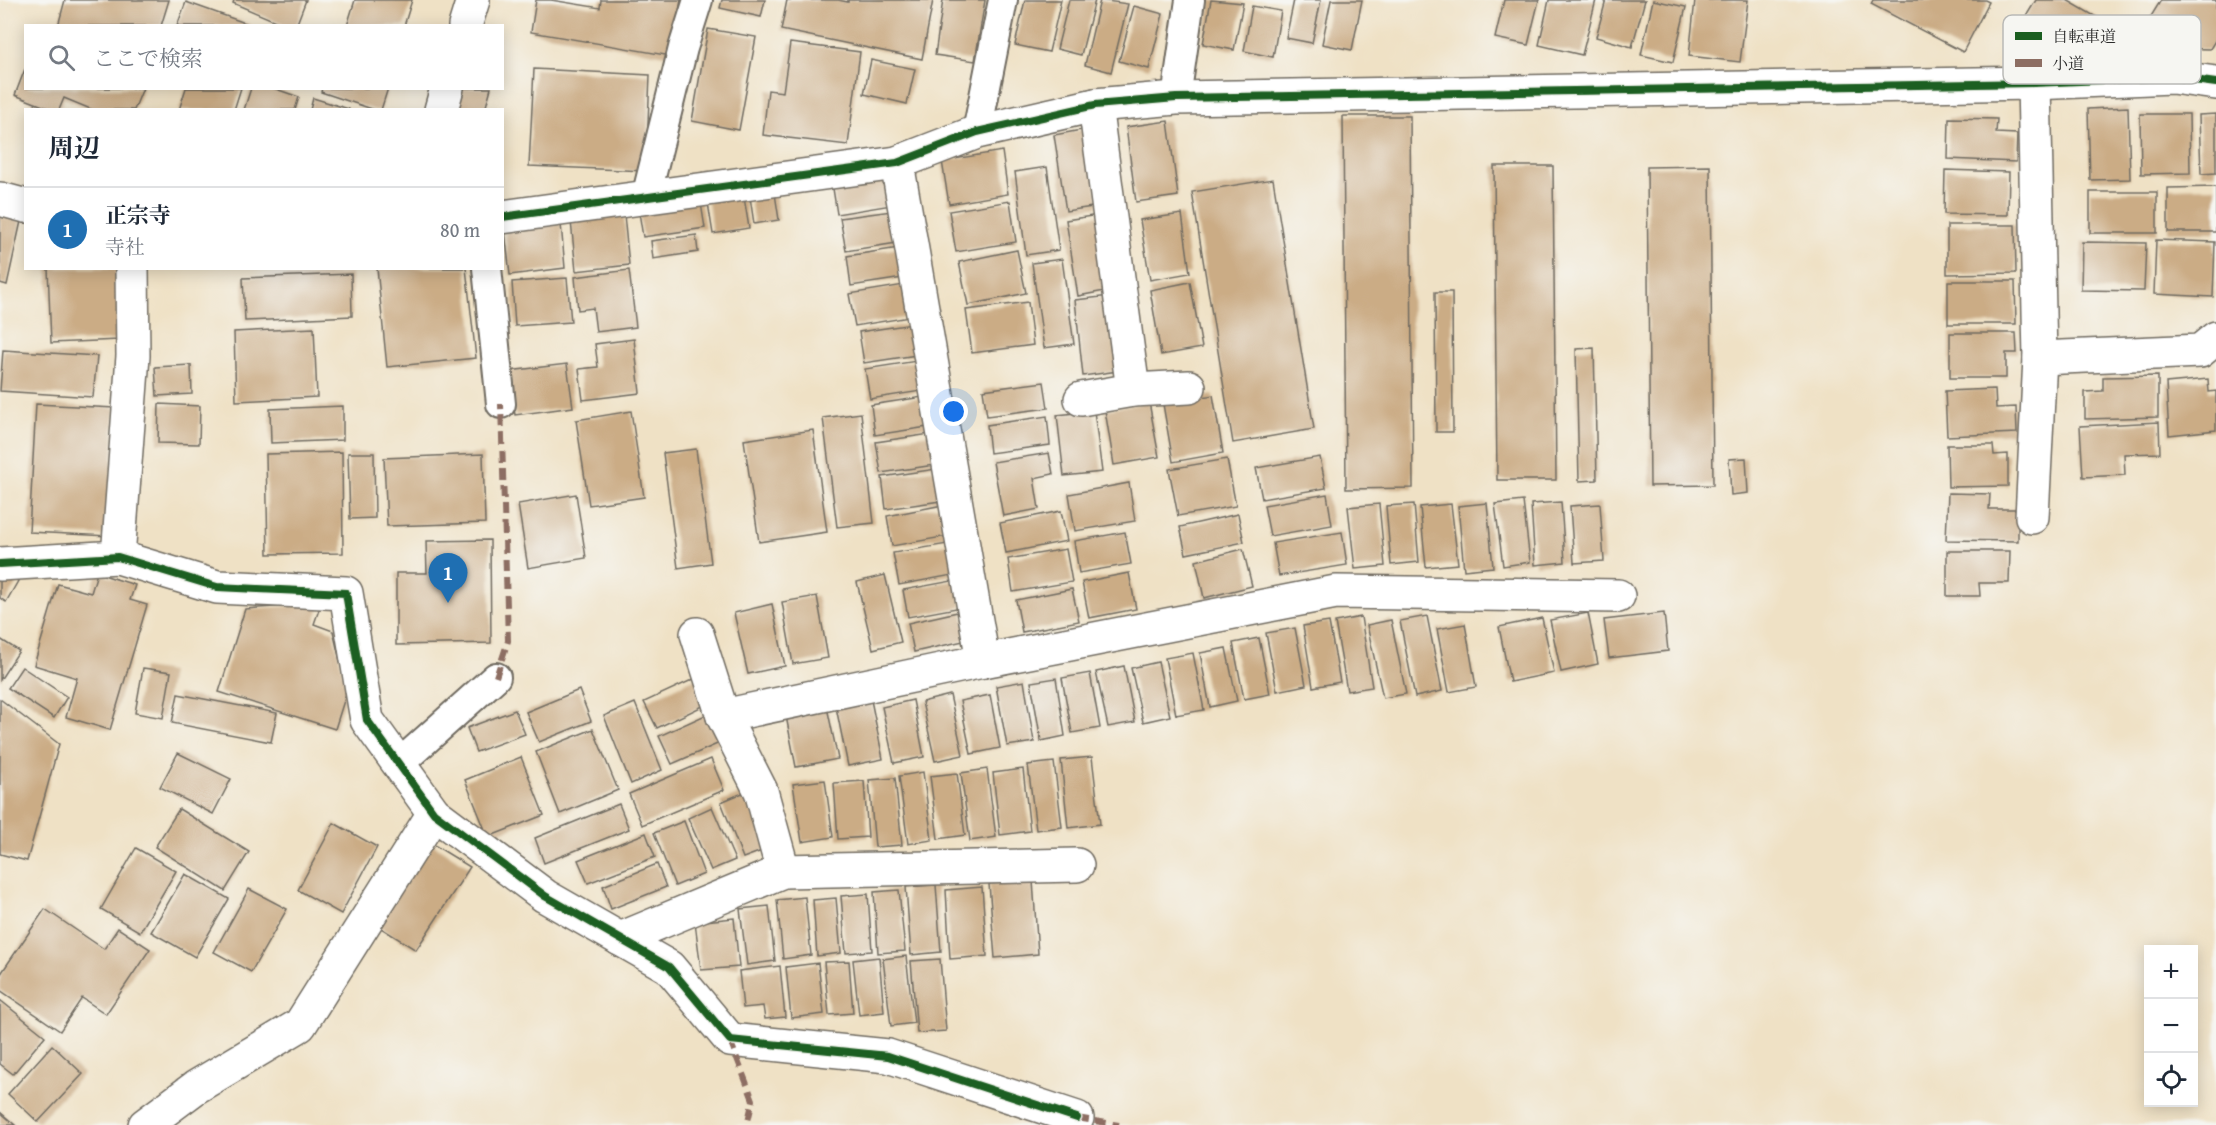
<!DOCTYPE html>
<html lang="ja">
<head>
<meta charset="utf-8">
<style>
	:root { --surface:#fff; --page:#f6f6f7; --text:#1f2937; --muted:#747a83; --line:#e0e1e3; --accent:#1f6fb2 }
	body { margin:0; font-family:"Gentium Book Plus","Noto Serif JP",serif; background:var(--page); color:var(--text) }
	.controls { position:absolute; right:18px; bottom:18px; display:grid; overflow:hidden; border-radius:0px; box-shadow:0 3px 15px #0003 }
	.controls button { width:54px; height:54px; display:grid; place-items:center; padding:0; border:0; border-bottom:2px solid var(--line); background:var(--surface); color:var(--text); font:30px sans-serif }
	.you { position:absolute; left:954px; top:412px; width:21px; height:21px; margin:-15px; border:4px solid #fff; border-radius:50%; background:#1a73e8; box-shadow:0 0 0 9px #1a73e833 }
	.badge { display:grid; place-items:center; width:39px; height:39px; border-radius:50%; background:var(--accent); color:#fff; font-size:20px; font-weight:700 }
	.pin { position:absolute; translate:-50% -50px; filter:drop-shadow(0 2px 3px #0008) }
	.pin::after { content:''; position:absolute; top:32px; width:21px; height:18px; background:inherit; clip-path:polygon(0 0,100% 0,50% 100%) }
	.list { margin:0; padding:0; list-style:none }
	h2 { display:flex; justify-content:space-between; align-items:center; height:78px; margin:0; padding:0 24px; font-size:26px }
	h2 small { font-size:20px; font-weight:400; color:var(--muted) }
	.list li { display:grid; grid-template-columns:39px 1fr auto; gap:18px; align-items:center; box-sizing:border-box; height:84px; padding:0 24px; border-top:2px solid var(--line) }
	.list b { display:block; font-size:22px; white-space:nowrap }
	.list p { margin:0; font-size:20px; white-space:nowrap; color:var(--muted) }
	.list em { font-size:20px; font-style:normal; color:var(--muted) }
	.icon { flex:none; width:33px; height:33px; fill:none; stroke:currentColor; stroke-width:2; stroke-linecap:round; stroke-linejoin:round }
	.map { position:relative; flex:none; width:2216px; height:1125px; overflow:hidden }
	.search { position:absolute; background:var(--surface); box-shadow:0 3px 15px #0003; left:24px; top:24px; width:480px; height:66px; display:flex; align-items:center; gap:15px; box-sizing:border-box; padding:0 21px; border-radius:0px; color:var(--muted); font-size:22px }
	.panel { position:absolute; background:var(--surface); box-shadow:0 3px 15px #0003; left:24px; top:108px; width:480px; height:162px; border-radius:0px }
	.map>svg:first-child { display:block }
</style>
</head>
<body>
<div class="map">
<svg width="2216" height="1125" viewBox="0 0 2216 1125">
	<rect width="100%" height="100%" fill="#f6f6f2"/>
	<filter id="ink" filterUnits="userSpaceOnUse"><feTurbulence type="fractalNoise" baseFrequency=".0167" numOctaves="2"/><feDisplacementMap in="SourceGraphic" scale="12" xChannelSelector="R" yChannelSelector="G"/><feConvolveMatrix kernelMatrix="1 2 1 2 8 2 1 2 1" color-interpolation-filters="sRGB"/></filter>
	<filter id="wash" filterUnits="userSpaceOnUse"><feTurbulence type="fractalNoise" baseFrequency=".008" numOctaves="4" result="noise"/><feDisplacementMap in="SourceGraphic" scale="24" xChannelSelector="R" yChannelSelector="G"/><feGaussianBlur stdDeviation="1.35" result="paint"/><feColorMatrix in="noise" values="0 0 0 0 0 0 0 0 0 0 0 0 0 0 0 0 0 1.4 0 .05"/><feComposite in="paint" operator="in"/></filter>
	<g filter="url(#wash)">
		<rect width="100%" height="100%" fill="#efe1c5"/>
		<g id="blocks">
			<!-- building -->
			<g fill="#cbac85">
				<path d="M65,0h104l-8,26h-103z"/>
				<path d="M234,0h72l-10,26h-9l-54,-23z"/>
				<path d="M355,0h57l-8,26h-57z"/>
				<path d="M536,0h15l49,8 1,-8h80l-10,56 -140,-24z"/>
				<path d="M722,0h43l-4,17 -41,-9z"/>
				<path d="M787,0h51l10,2v-2h85l-11,59 -141,-29z"/>
				<path d="M943,0h42l-10,61 -40,-6z"/>
				<path d="M1025,0h36l-12,52 -34,-7z"/>
				<path d="M1069,0h26l-14,55 -24,-6z"/>
				<path d="M1100,0l28,4 -17,68 -26,-7z"/>
				<path d="M1211,0l32,3 -9,47 -31,-6z"/>
				<path d="M1294,0h27l-9,43 -26,-5z"/>
				<path d="M1331,0h31l-10,50 -30,-6z"/>
				<path d="M1504,0h35l-11,45 -33,-7z"/>
				<path d="M1549,0h47l-14,55 -43,-10z"/>
				<path d="M1606,0h39l-13,47 -36,-10z"/>
				<path d="M1653,0l33,7 -13,55 -32,-7z"/>
				<path d="M1695,0h53l-8,62 -51,-6z"/>
				<path d="M1873,0h112l4,2 -26,50 -92,-48z"/>
				<path d="M2036,0h31l31,18 -19,32 -54,-32z"/>
				<path d="M2161,0h55v39l-6,10 -41,-1 -27,-17z"/>
				<path d="M186,2l65,23v1h-74z"/>
				<path d="M1134,6l29,8 -14,55 -30,-8z"/>
				<path d="M1252,6l29,5 -8,46 -29,-6z"/>
				<path d="M708,29l48,8 -17,93 -47,-9z"/>
				<path d="M790,43l70,9 -12,93 -85,-10 5,-45 15,2z"/>
				<path d="M871,60l44,9 -8,35 -43,-10z"/>
				<path d="M25,69l1,19h117l-9,22h-41l-29,-12 -5,12h-6l-38,-15z"/>
				<path d="M534,69l116,6 -4,96 -117,-5z"/>
				<path d="M186,88h55l-7,22h-55z"/>
				<path d="M251,88h22l26,9 -4,13h-51z"/>
				<path d="M322,88h66l-7,22h-6l-54,-18z"/>
				<path d="M456,88h35l-6,22h-35z"/>
				<path d="M313,98l36,11v1h-39z"/>
				<path d="M2128,107l2,72 -40,1 -2,-71z"/>
				<path d="M2140,114h49l1,59 -49,1z"/>
				<path d="M2216,114v59l-15,1 -2,-59z"/>
				<path d="M1343,116h67l3,372 -67,1z"/>
				<path d="M1949,118l48,1 -1,14 21,1 -1,28 -68,-3z"/>
				<path d="M1168,121l10,75 -42,6 -10,-75z"/>
				<path d="M1087,129l12,77 -33,5 -12,-76z"/>
				<path d="M1002,151l6,43 -59,10 -7,-43z"/>
				<path d="M1494,166h59l3,314h-59z"/>
				<path d="M1710,166l3,319 -63,1 -3,-319z"/>
				<path d="M1047,167l12,83 -33,5 -11,-83z"/>
				<path d="M1945,170l64,2 -1,43 -64,-1z"/>
				<path d="M892,172l6,32 -61,10 -5,-32z"/>
				<path d="M1273,179l41,250 -81,14 -41,-251z"/>
				<path d="M774,187l5,33 -25,4 -5,-34z"/>
				<path d="M2216,187v45h-48v-44z"/>
				<path d="M743,191l6,37 -36,6 -6,-37z"/>
				<rect x="2090" y="192" width="67" height="41"/>
				<path d="M700,197l5,31 -62,9 -5,-31z"/>
				<path d="M1010,201l6,41 -60,10 -7,-41z"/>
				<path d="M899,210l4,32 -57,9 -6,-33z"/>
				<path d="M1182,214l8,59 -40,7 -10,-60z"/>
				<path d="M624,215l5,50 -53,6 -5,-50z"/>
				<path d="M1098,215l12,75 -32,6 -12,-76z"/>
				<path d="M0,217l21,4 -14,64 -7,-2z"/>
				<path d="M561,224l4,44 -55,7 -5,-44z"/>
				<path d="M1947,225h68l1,48 -69,1z"/>
				<path d="M696,235l2,17 -45,7 -2,-18z"/>
				<path d="M2156,240l59,2 -2,55 -59,-3z"/>
				<path d="M2082,242l64,1 -2,48 -63,-1z"/>
				<path d="M905,247l4,30 -58,9 -4,-30z"/>
				<path d="M1017,250l9,43 -58,12 -9,-43z"/>
				<path d="M1062,259l12,85 -30,4 -12,-85z"/>
				<path d="M48,268h68l3,72 -68,3z"/>
				<path d="M377,268h89l10,90 -89,9z"/>
				<path d="M629,270l7,57 -40,5 -3,-24 -15,2 -3,-33z"/>
				<path d="M351,274l1,42 -107,5 -2,-43z"/>
				<path d="M567,278l4,44 -56,4 -3,-44z"/>
				<path d="M1948,281h67l1,43h-68z"/>
				<path d="M1190,282l12,66 -41,7 -11,-65z"/>
				<path d="M910,284l6,32 -61,10 -6,-32z"/>
				<path d="M1435,292h17l1,140h-17z"/>
				<path d="M1110,296l8,75 -35,5 -8,-76z"/>
				<path d="M1028,302l5,43 -61,8 -6,-43z"/>
				<path d="M919,323l4,31 -59,9 -5,-31z"/>
				<path d="M314,328l3,69 -81,4 -2,-69z"/>
				<path d="M1950,333h66l1,20h-11v25h-56z"/>
				<path d="M634,339l6,54 -57,7 -4,-31 19,-2 -3,-23z"/>
				<path d="M1594,348l3,132 -18,1 -3,-132z"/>
				<path d="M3,350l94,6 -4,41 -93,-6z"/>
				<path d="M923,360l5,30 -58,9 -5,-30z"/>
				<path d="M567,364l6,43 -58,8 -6,-44z"/>
				<path d="M191,365l1,29 -35,2 -2,-29z"/>
				<path d="M2158,376v41l-73,2v-27l18,-1v-14z"/>
				<path d="M2208,379l1,13 7,-1v39l-47,5 -3,-52z"/>
				<path d="M1044,382l4,26 -61,8 -4,-26z"/>
				<path d="M1995,389l1,19 20,-1 1,26 -70,3 -2,-45z"/>
				<path d="M1213,395l10,58 -50,9 -10,-58z"/>
				<path d="M929,396l5,30 -59,9 -4,-30z"/>
				<path d="M1149,402l10,55 -45,8 -9,-55z"/>
				<path d="M36,404l79,4 -6,128 -80,-4z"/>
				<path d="M159,404l41,2 -1,38 -41,-1z"/>
				<path d="M343,406v34l-72,3 -1,-34z"/>
				<path d="M631,411l13,86 -55,8 -13,-85z"/>
				<path d="M1094,411l8,61 -38,4 -7,-61z"/>
				<path d="M861,413l13,110 -37,4 -14,-109z"/>
				<path d="M1047,416l3,29 -60,8 -3,-28z"/>
				<path d="M2159,422l1,31 -36,1 1,21 -42,2 -3,-51z"/>
				<path d="M813,430l14,102 -68,10 -15,-102z"/>
				<path d="M937,433l4,31 -60,9 -5,-31z"/>
				<path d="M1947,445h46l1,10 14,-1v32l-60,1z"/>
				<path d="M696,449l15,114 -33,5 -15,-115z"/>
				<path d="M342,452l1,101 -75,1 -2,-100z"/>
				<path d="M348,453h26l1,65 -25,1z"/>
				<path d="M1049,453l4,21 -19,4 5,31 -36,7 -10,-54z"/>
				<path d="M483,454l2,69 -98,3 -3,-68z"/>
				<path d="M1320,457l6,31 -64,11 -6,-31z"/>
				<path d="M1746,458l2,35 -17,2 -2,-36z"/>
				<path d="M1227,459l9,47 -58,10 -9,-47z"/>
				<path d="M943,468l4,32 -61,9 -4,-32z"/>
				<path d="M1129,483l6,38 -60,10 -6,-37z"/>
				<path d="M1948,493l42,1 -1,15h29v32l-72,-1z"/>
				<path d="M576,494l10,64 -58,10 -10,-64z"/>
				<path d="M1327,494l5,31 -62,11 -6,-31z"/>
				<path d="M1523,501l7,61 -27,4 -8,-62z"/>
				<path d="M1561,502l4,60 -30,3 -4,-61z"/>
				<path d="M1487,503l6,64 -29,3 -6,-64z"/>
				<path d="M948,504l6,31 -62,11 -5,-30z"/>
				<path d="M1379,504l6,62 -30,3 -7,-62z"/>
				<path d="M1414,504l5,58 -28,3 -5,-59z"/>
				<path d="M1451,504l7,60 -32,3 -6,-60z"/>
				<path d="M1600,504l4,57 -30,2 -4,-57z"/>
				<path d="M1061,511l6,30 -61,12 -6,-30z"/>
				<path d="M1238,514l6,28 -58,12 -6,-27z"/>
				<path d="M1125,532l6,32 -52,9 -5,-32z"/>
				<path d="M1342,532l5,33 -68,11 -6,-33z"/>
				<path d="M490,540l1,103 -95,2v-72h31l-1,-32z"/>
				<path d="M953,543l5,31 -59,11 -6,-32z"/>
				<path d="M1066,549l6,33 -59,10 -5,-33z"/>
				<path d="M1243,549l9,37 -48,12 -8,-37z"/>
				<path d="M1947,551h63l-1,32h-30l1,13h-33z"/>
				<path d="M0,571l18,10 -12,21 -6,-4z"/>
				<path d="M97,573l38,12 -5,15 17,5 -37,125 -44,-13 11,-39 -43,-13 24,-81 33,9z"/>
				<path d="M1129,573l7,36 -47,9 -7,-36z"/>
				<path d="M885,575l16,67 -28,7 -16,-67z"/>
				<path d="M957,580l5,27 -54,10 -5,-27z"/>
				<path d="M1072,589l7,32 -57,11 -6,-32z"/>
				<path d="M817,596l11,62 -35,6 -11,-62z"/>
				<path d="M321,604l-7,20 19,7 14,60 -12,38 -116,-37 26,-83z"/>
				<path d="M772,604l13,62 -37,8 -14,-61z"/>
				<path d="M962,611l6,29 -54,12 -6,-29z"/>
				<path d="M1588,613l10,51 -37,8 -11,-52z"/>
				<path d="M1664,613l4,38 -59,7 -5,-38z"/>
				<path d="M1427,616l15,75 -27,6 -15,-76z"/>
				<path d="M1361,617l11,70 -25,4 -12,-69z"/>
				<path d="M1542,618l12,55 -44,9 -11,-55z"/>
				<path d="M1391,620l15,74 -23,4 -16,-73z"/>
				<path d="M1329,622l11,60 -27,5 -10,-61z"/>
				<path d="M1465,624l11,63 -27,5 -12,-63z"/>
				<path d="M1295,628l11,57 -29,6 -11,-58z"/>
				<path d="M1259,638l11,56 -26,5 -11,-56z"/>
				<path d="M0,639l19,12 -19,29z"/>
				<path d="M1226,648l11,53 -27,6 -10,-54z"/>
				<path d="M1193,653l11,57 -28,5 -11,-57z"/>
				<path d="M1158,662l12,54 -27,6 -12,-54z"/>
				<path d="M1124,666l11,56 -27,5 -12,-55z"/>
				<path d="M22,667l45,30 -13,21 -46,-30z"/>
				<path d="M143,668l28,4 -8,46 -28,-5z"/>
				<path d="M1090,673l10,55 -28,5 -10,-55z"/>
				<path d="M696,678l11,26 -50,24 -13,-26z"/>
				<path d="M1056,678l9,58 -24,5 -10,-59z"/>
				<path d="M1024,681l10,61 -27,4 -11,-60z"/>
				<path d="M579,690l12,31 -52,21 -13,-30z"/>
				<path d="M178,694l99,19 -6,29 -99,-19z"/>
				<path d="M950,695l13,60 -28,6 -13,-59z"/>
				<path d="M990,695l10,53 -29,6 -11,-53z"/>
				<path d="M0,699l59,45 -32,117 -27,-7z"/>
				<path d="M871,700l12,59 -35,7 -12,-59z"/>
				<path d="M913,700l11,57 -30,6 -12,-56z"/>
				<path d="M635,703l27,67 -31,14 -27,-68z"/>
				<path d="M827,707l11,52 -42,8 -10,-51z"/>
				<path d="M515,710l10,24 -49,18 -9,-24z"/>
				<path d="M712,712l12,29 -52,23 -13,-28z"/>
				<path d="M593,729l25,61 -58,24 -24,-62z"/>
				<path d="M178,753l53,26 -18,35 -53,-27z"/>
				<path d="M521,757l23,58 -56,22 -23,-57z"/>
				<path d="M1092,757l8,67 -32,4 -7,-68z"/>
				<path d="M711,759l13,31 -82,35 -13,-31z"/>
				<path d="M1054,762l8,65 -26,3 -8,-65z"/>
				<path d="M987,769l9,68 -26,4 -9,-68z"/>
				<path d="M1023,769l7,62 -30,4 -7,-62z"/>
				<path d="M923,772l9,68 -24,4 -9,-68z"/>
				<path d="M957,773l8,62 -27,4 -8,-63z"/>
				<path d="M895,778l7,67 -27,2 -6,-67z"/>
				<path d="M825,780l8,57 -31,5 -9,-58z"/>
				<path d="M864,781l4,56 -30,2 -4,-56z"/>
				<path d="M745,792l22,57 -24,9 -22,-56z"/>
				<path d="M619,804l10,25 -85,34 -9,-25z"/>
				<path d="M712,807l23,53 -24,10 -23,-52z"/>
				<path d="M179,809l70,43 -24,39 -70,-44z"/>
				<path d="M684,821l20,53 -29,12 -21,-53z"/>
				<path d="M334,823l43,24 -36,67 -43,-24z"/>
				<path d="M646,833l9,24 -67,26 -10,-23z"/>
				<path d="M426,840l44,27 -54,83 -43,-27z"/>
				<path d="M136,848l40,23 -36,61 -39,-23z"/>
				<path d="M657,864l9,23 -55,22 -8,-23z"/>
				<path d="M185,874l44,25 -34,58 -44,-25z"/>
				<path d="M1033,881l5,73 -43,4 -6,-74z"/>
				<path d="M936,885l5,67 -30,3 -5,-68z"/>
				<path d="M982,887l5,69 -37,3 -4,-69z"/>
				<path d="M249,889l38,20 -36,63 -37,-20z"/>
				<path d="M899,890l6,61 -27,2 -4,-61z"/>
				<path d="M868,894l4,57 -26,2 -5,-57z"/>
				<path d="M805,897l6,58 -28,4 -6,-59z"/>
				<path d="M836,898l5,55 -24,3 -4,-56z"/>
				<path d="M769,906l6,55 -28,4 -7,-56z"/>
				<path d="M45,909l59,40 14,-21 32,21 -44,65 -24,-16 -22,33 -60,-41v-15z"/>
				<path d="M734,918l5,49 -38,3 -6,-48z"/>
				<path d="M906,956l8,67 -23,3 -8,-67z"/>
				<path d="M879,957l5,55 -25,3 -6,-55z"/>
				<path d="M940,959l6,72 -29,2 -6,-72z"/>
				<path d="M849,961l4,52 -24,2 -5,-53z"/>
				<path d="M818,963l6,51 -33,4 -5,-51z"/>
				<path d="M780,966l5,51 -20,2 -2,-13 -20,2 -4,-37z"/>
				<path d="M0,1000l45,36 -32,38 -13,-10z"/>
				<path d="M52,1045l31,29 -45,48 -30,-28z"/>
				<path d="M0,1112l15,13h-15z"/>
			</g>
		</g>
	</g>
	<g filter="url(#ink)">
		<use href="#blocks" fill-opacity="0" stroke="#706b61" stroke-width="1.5"/>
		<g fill="none" stroke-linecap="round" stroke-linejoin="round">
			<!-- service casing -->
			<g stroke="#706b61" stroke-width="32">
				<g id="service">
					<path d="M1176,98l14,-98"/>
					<path d="M977,132l26,-132"/>
					<path d="M646,197l37,-149 15,-48"/>
					<path d="M487,268l14,136"/>
					<path d="M399,764l97,-87"/>
				</g>
			</g>
			<!-- minor casing -->
			<g stroke="#706b61" stroke-width="36">
				<g id="minor">
					<path d="M465,26l8,-26"/>
					<path d="M1095,105l38,285"/>
					<path d="M441,110l6,-22"/>
					<path d="M897,163l86,498 353,-69 282,4"/>
					<path d="M0,199l26,7"/>
					<path d="M502,217l395,-54 80,-31 118,-27 81,-7 858,-15 138,-6 44,6"/>
					<path d="M2040,358l160,-7 16,-13"/>
					<path d="M1081,399l52,-9 56,-3"/>
					<path d="M2032,517l8,-159 -6,-275"/>
					<path d="M118,557l15,-201 -1,-88"/>
					<path d="M0,564l118,-7 99,30 129,6 21,127 67,93 111,83 124,71 61,73 158,16 189,62"/>
					<path d="M697,634l26,82"/>
					<path d="M783,871l-22,-80 -38,-75 260,-55"/>
					<path d="M620,939l163,-68 294,-6"/>
					<path d="M145,1125l51,-38 104,-62 134,-212"/>
				</g>
			</g>
			<!-- service -->
			<use href="#service" stroke="#fff" stroke-width="28"/>
			<!-- minor -->
			<use href="#minor" stroke="#fff" stroke-width="33"/>
			<!-- quiet -->
			<g stroke="#8d6e63" stroke-width="6" stroke-dasharray="12 6" stroke-linecap="butt">
				<path d="M496,677l12,-36 -7,-237"/>
				<path d="M730,1040l23,60 -6,25"/>
				<path d="M1077,1118l42,7"/>
			</g>
			<!-- cycleway casing -->
			<g stroke="#f6f6f2" stroke-width="11">
				<g id="cycleway">
					<path d="M502,217l395,-54 80,-31 118,-27 81,-7 858,-15 138,-6 44,6"/>
					<path d="M0,564l118,-7 99,30 129,6 21,127 67,93 111,83 124,71 61,73 158,16 189,62"/>
				</g>
			</g>
			<!-- cycleway -->
			<use href="#cycleway" stroke="#1b5e20" stroke-width="8"/>
		</g>
	</g>
	<!-- legend -->
	<rect x="2003" y="15" width="198" height="69" rx="9" fill="#f6f6f2" stroke="#b9b9b6" stroke-width="1.5"/>
	<rect x="2015" y="32" width="27" height="8" fill="#1b5e20"/>
	<rect x="2015" y="59" width="27" height="8" fill="#8d6e63"/>
	<g font-size="16" fill="#2b2b2b">
		<text x="2052" y="42">自転車道</text>
		<text x="2052" y="69">小道</text>
	</g>
</svg>
<div class="controls">
<button>+</button>
<button>−</button>
<button><svg class="icon" aria-label="locate" viewBox="0 0 24 24"><circle cx="12" cy="12" r="6"/><path d="M12 2v4M12 18v4M2 12h4M18 12h4"/></svg></button>
</div>
<div class="you"></div>
<div class="pin badge" style="left:448px;top:603px">1</div>
<div class="search"><svg class="icon" aria-label="search" viewBox="0 0 24 24"><circle cx="10" cy="10" r="6"/><path d="M15 15l6 6"/></svg>ここで検索</div>
<section class="panel">
<h2>周辺<small></small></h2>
<ul class="list">
<li><span class="badge">1</span><div><b>正宗寺</b><p>寺社</p></div><em>80 m</em></li>
</ul>
</section>
</div>
</body>
</html>
